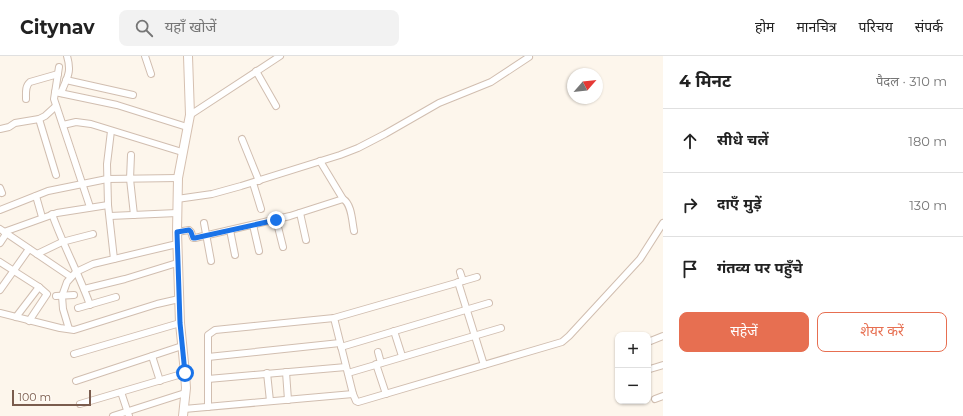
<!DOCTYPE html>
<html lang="hi">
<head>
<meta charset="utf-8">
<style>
	:root { --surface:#fff; --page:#f2f2f2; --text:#222; --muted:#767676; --line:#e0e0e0; --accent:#e76f51 }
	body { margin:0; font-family:Montserrat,"Noto Sans Devanagari",sans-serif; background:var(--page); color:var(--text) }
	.controls { position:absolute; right:12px; bottom:12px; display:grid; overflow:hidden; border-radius:8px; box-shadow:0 1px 3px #0004 }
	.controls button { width:36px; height:36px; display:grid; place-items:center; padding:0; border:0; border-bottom:1px solid var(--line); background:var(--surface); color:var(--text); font:20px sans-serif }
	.compass { position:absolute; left:567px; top:12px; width:36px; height:36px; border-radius:50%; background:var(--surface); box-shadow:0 1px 3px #0004; rotate:62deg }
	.scale { position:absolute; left:12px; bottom:10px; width:79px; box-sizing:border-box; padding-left:4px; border:2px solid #7a5c4d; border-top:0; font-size:11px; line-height:14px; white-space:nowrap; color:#7a5c4d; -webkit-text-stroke:3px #fffaf3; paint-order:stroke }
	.stop { position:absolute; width:12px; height:12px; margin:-9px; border:3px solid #1a73e8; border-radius:50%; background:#fff }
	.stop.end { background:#1a73e8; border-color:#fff; box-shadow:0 1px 4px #0008 }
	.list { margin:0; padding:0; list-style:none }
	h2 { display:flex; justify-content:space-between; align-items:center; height:52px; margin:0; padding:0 16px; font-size:17px }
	h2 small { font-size:13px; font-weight:400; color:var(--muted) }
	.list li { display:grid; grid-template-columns:26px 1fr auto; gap:12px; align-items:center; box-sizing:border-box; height:64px; padding:0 16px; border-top:1px solid var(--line) }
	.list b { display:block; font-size:15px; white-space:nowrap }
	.list em { font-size:13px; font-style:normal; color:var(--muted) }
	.actions { display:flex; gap:8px; padding:12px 16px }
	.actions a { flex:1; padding:9px 0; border:1px solid var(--accent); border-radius:8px; text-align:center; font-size:14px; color:var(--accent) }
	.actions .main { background:var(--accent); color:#fff }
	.icon { flex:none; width:22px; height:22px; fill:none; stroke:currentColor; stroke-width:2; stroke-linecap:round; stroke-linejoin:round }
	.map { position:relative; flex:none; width:663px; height:360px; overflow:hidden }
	header { display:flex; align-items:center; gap:24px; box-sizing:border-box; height:56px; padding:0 20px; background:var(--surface); border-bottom:1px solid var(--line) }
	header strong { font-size:19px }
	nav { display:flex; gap:22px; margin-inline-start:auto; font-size:14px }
	.search { width:280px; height:36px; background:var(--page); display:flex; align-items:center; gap:10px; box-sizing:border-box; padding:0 14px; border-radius:8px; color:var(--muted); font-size:15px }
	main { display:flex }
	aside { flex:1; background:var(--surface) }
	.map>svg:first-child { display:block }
</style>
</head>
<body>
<header>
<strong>Citynav</strong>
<div class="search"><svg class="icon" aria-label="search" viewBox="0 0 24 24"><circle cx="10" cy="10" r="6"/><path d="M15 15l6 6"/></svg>यहाँ खोजें</div>
<nav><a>होम</a><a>मानचित्र</a><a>परिचय</a><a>संपर्क</a></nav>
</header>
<main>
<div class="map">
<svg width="663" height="360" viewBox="0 0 663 360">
	<rect width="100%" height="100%" fill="#fdf6ec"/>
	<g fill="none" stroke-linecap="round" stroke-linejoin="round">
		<!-- minor casing -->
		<g stroke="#d1beb0" stroke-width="8">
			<g id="minor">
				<path d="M145,0l6,18"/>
				<path d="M59,11l-5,32 36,108"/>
				<path d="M256,15l20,35"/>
				<path d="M66,24l67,15"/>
				<path d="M55,36l62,13 70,22"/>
				<path d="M61,37c6,-16 11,-20 6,-37"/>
				<path d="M26,43c0,-6 -1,-13 4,-17l28,-8"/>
				<path d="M190,59l90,-59"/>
				<path d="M39,63l17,56"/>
				<path d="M63,69l13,-3 15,2 91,28"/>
				<path d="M0,73l9,-2 6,-4 24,-4 6,-3 11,-10"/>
				<path d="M111,75l-4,33 1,41 6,54"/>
				<path d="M242,83l17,42"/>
				<path d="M131,99l-1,24 4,36"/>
				<path d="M320,105l23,38"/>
				<path d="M253,127l8,26"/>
				<path d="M0,132l2,5"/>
				<path d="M36,140l6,21"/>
				<path d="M177,143l35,-5 29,-8 99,-31 18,-7 27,-14 54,-31 52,-21 38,-25"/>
				<path d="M0,154l48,-19 59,-12 71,-1"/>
				<path d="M300,157l6,27"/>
				<path d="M52,158c11,31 27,60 38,91"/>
				<path d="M110,160l67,-3"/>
				<path d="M276,163l7,28"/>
				<path d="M204,167l7,38"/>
				<path d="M253,169l6,26"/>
				<path d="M0,173l71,48"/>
				<path d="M230,174l5,25"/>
				<path d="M4,176l53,-19 51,-8"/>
				<path d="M177,176l12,-2 2,2 2,6h2l95,-22 53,-17c9,5 9,23 11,32"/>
				<path d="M0,187l6,-9"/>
				<path d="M37,198l25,-12 31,-8"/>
				<path d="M0,206l39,25 8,7 -18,27"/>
				<path d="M460,216l3,9"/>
				<path d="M458,226l26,83"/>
				<path d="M84,233l41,-10 52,-16"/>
				<path d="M0,234l29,-41"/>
				<path d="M56,240l18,-1"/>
				<path d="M78,252l38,-11"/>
				<path d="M0,257l60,15 14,2 83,-26 22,-5"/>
				<path d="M16,261l23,-30"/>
				<path d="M334,262l19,76 3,7 2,1 204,-60 7,-6 71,-77 23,-36"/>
				<path d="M69,273l-6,-20 -1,-13 5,-14 9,-10 17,-8 84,-20"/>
				<path d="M394,275l8,25"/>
				<path d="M648,286l15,-6"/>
				<path d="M341,291l148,-44"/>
				<path d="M378,296l3,11"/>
				<path d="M74,298l106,-31"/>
				<path d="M152,300l8,25"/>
				<path d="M208,301l132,-14"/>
				<path d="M376,308l10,30"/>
				<path d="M650,313l13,-4"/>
				<path d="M286,316l2,28"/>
				<path d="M267,317l3,28"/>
				<path d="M348,317l153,-45"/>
				<path d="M208,323l138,-12"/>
				<path d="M76,325l106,-35"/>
				<path d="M121,336l8,24"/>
				<path d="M655,343l8,-3"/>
				<path d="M80,348l105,-31"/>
				<path d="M208,351v-72l7,-5 119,-12 143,-41"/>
				<path d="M184,353l169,-15"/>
				<path d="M113,360l72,-23"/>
			</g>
		</g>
		<!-- secondary casing -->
		<g stroke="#d6c0b0" stroke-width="10">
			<path id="secondary" d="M183,360l3,-28 -1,-15 -5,-50 -3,-91 1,-54 12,-63 -2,-59"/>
		</g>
		<!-- minor -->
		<use href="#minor" stroke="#fff" stroke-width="6"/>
		<!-- secondary -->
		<use href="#secondary" stroke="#fff" stroke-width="8"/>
	</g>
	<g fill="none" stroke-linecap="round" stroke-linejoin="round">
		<!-- route -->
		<path stroke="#1a73e8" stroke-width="5" d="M185,317l-5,-50 -3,-91 12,-2 2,2 2,6h2l81,-18"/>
	</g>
</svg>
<div class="controls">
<button>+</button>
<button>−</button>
</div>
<svg class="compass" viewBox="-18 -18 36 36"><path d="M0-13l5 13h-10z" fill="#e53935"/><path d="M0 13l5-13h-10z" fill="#767676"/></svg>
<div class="scale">100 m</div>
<div class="stop" style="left:185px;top:317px"></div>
<div class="stop end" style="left:276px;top:164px"></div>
</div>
<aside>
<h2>4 मिनट<small>पैदल · 310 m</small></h2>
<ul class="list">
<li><svg class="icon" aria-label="ahead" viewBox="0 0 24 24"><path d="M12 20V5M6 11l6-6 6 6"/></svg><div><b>सीधे चलें</b></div><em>180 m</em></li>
<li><svg class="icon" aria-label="right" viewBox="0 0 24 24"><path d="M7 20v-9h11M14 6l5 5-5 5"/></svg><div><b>दाएँ मुड़ें</b></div><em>130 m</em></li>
<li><svg class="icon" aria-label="arrive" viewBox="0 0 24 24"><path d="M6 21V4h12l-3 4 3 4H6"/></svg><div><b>गंतव्य पर पहुँचे</b></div></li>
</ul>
<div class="actions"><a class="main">सहेजें</a><a>शेयर करें</a></div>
</aside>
</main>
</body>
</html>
